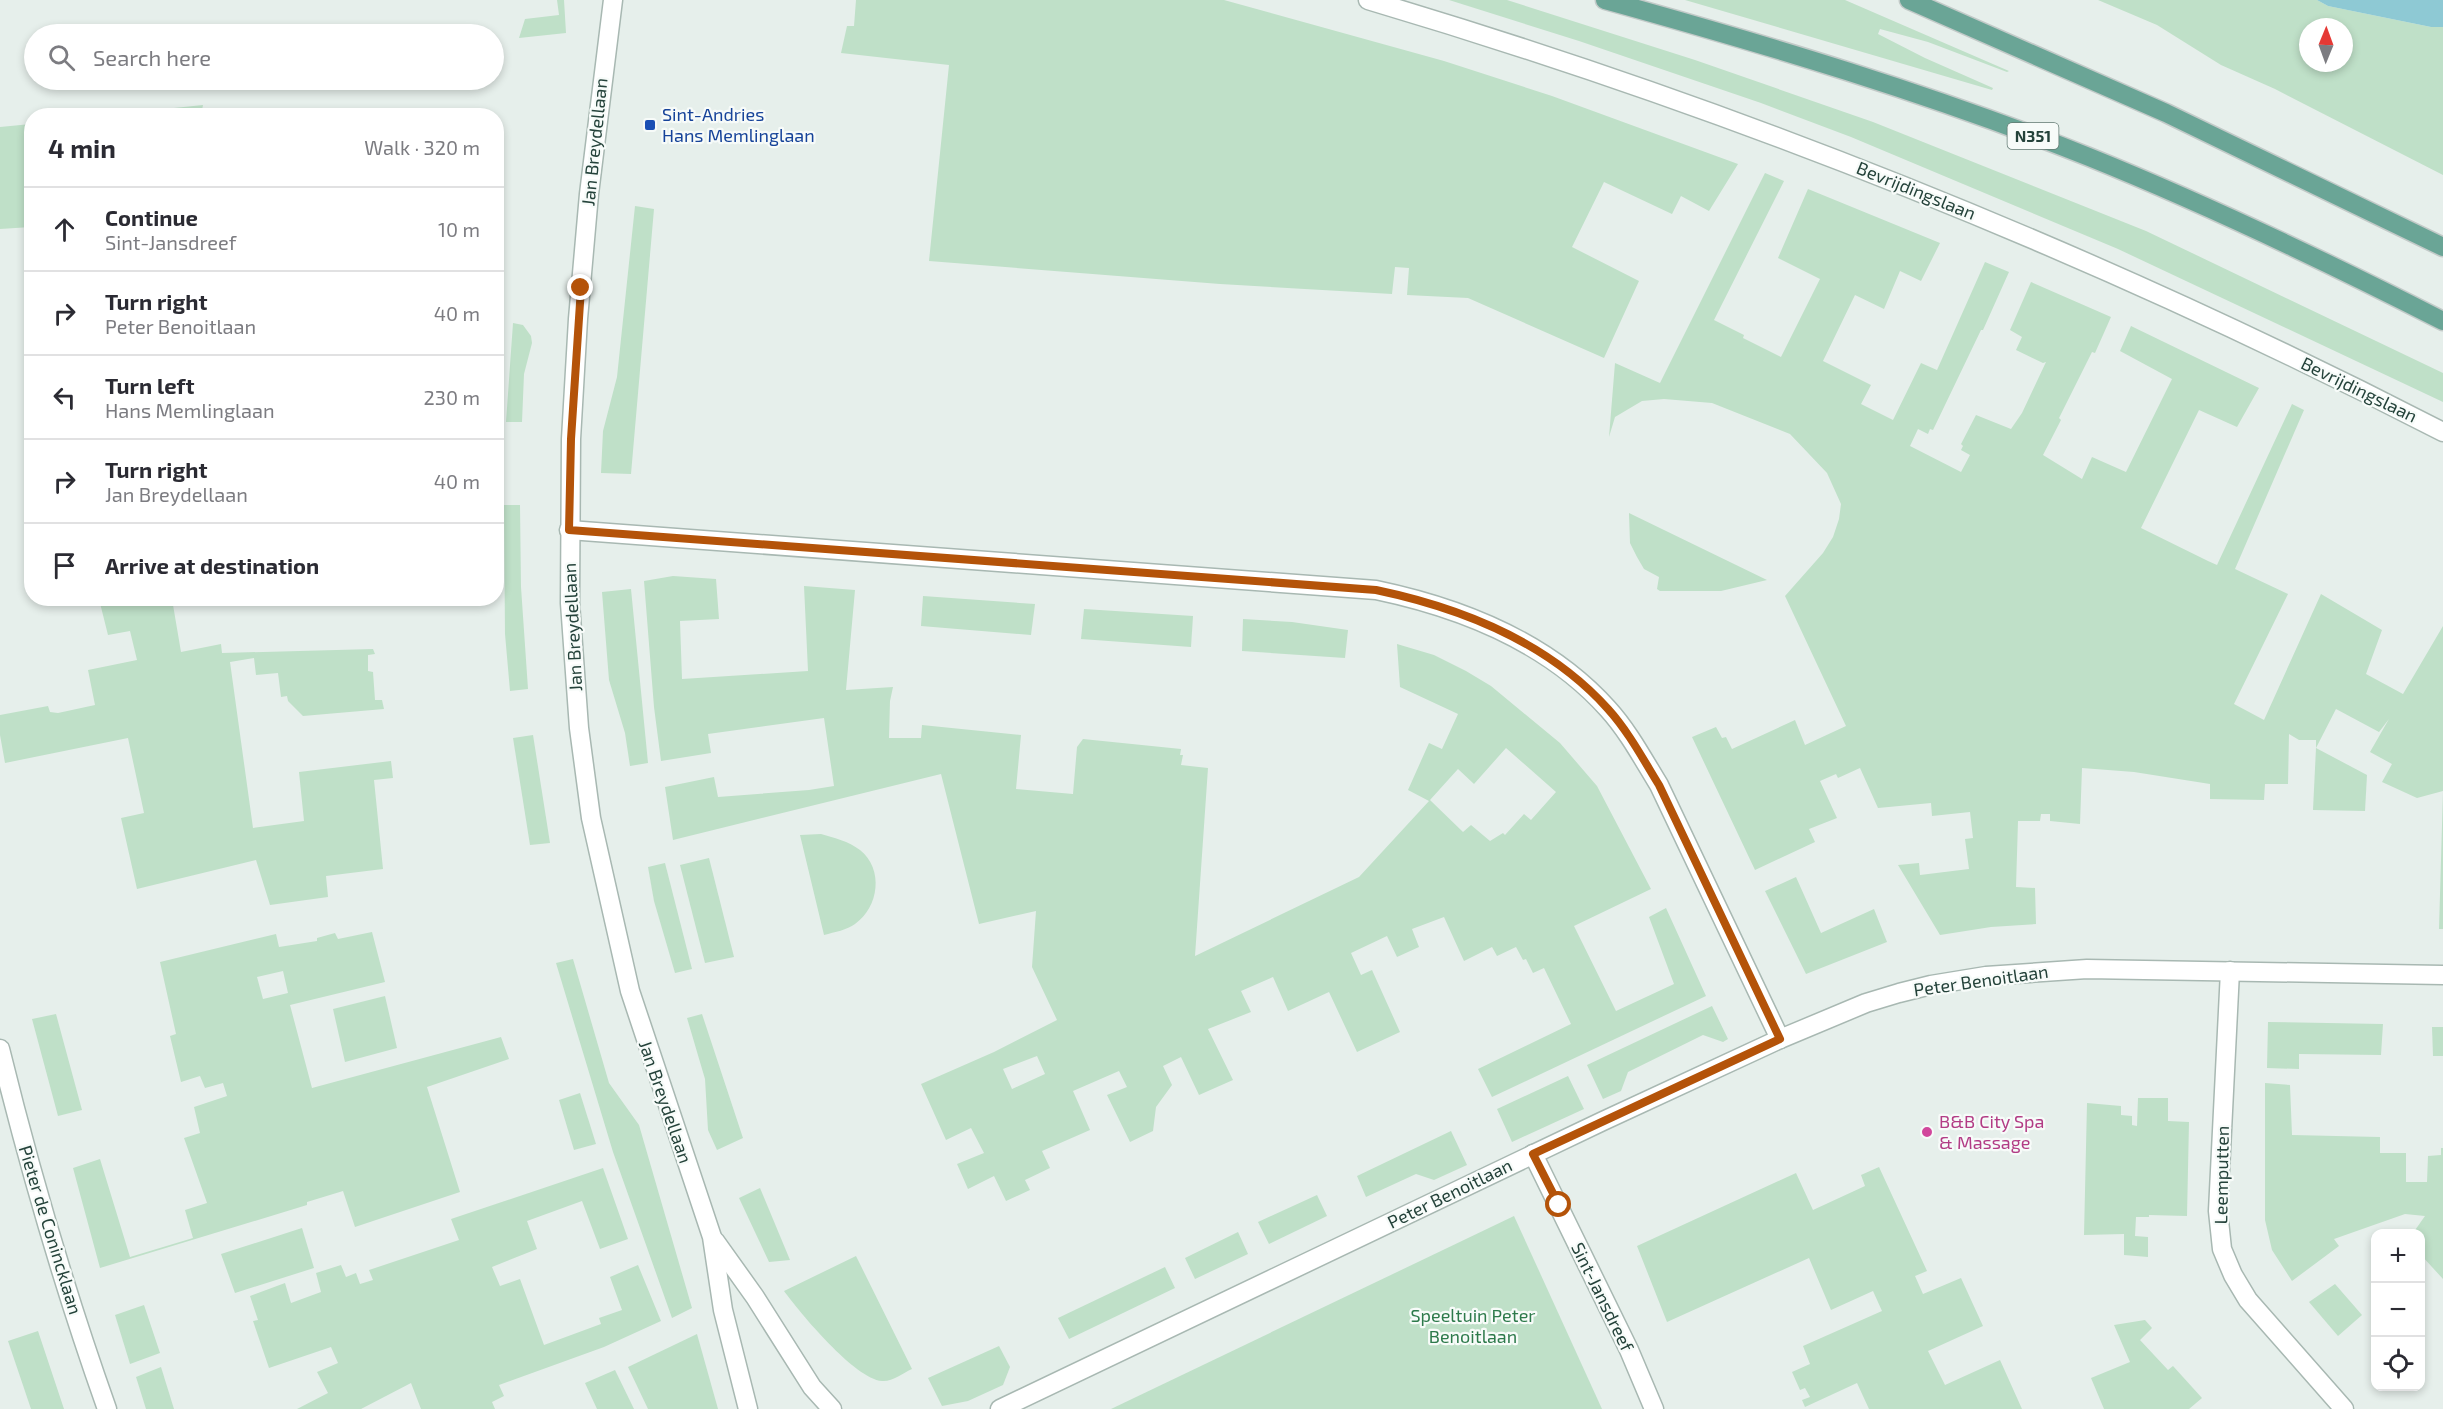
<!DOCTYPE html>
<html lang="en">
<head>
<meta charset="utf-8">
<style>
	:root { --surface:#fff; --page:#f2f2f3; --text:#2b2b33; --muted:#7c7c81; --line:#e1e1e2 }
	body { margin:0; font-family:"Exo 2",sans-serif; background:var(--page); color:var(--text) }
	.controls { position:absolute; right:18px; bottom:18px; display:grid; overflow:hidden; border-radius:12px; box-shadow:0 3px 9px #0003 }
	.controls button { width:54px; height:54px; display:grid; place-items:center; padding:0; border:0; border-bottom:2px solid var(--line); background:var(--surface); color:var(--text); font:30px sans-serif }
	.compass { position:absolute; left:2299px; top:18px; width:54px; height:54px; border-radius:50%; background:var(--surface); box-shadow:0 3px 9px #0003; rotate:1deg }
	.stop { position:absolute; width:18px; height:18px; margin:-14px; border:4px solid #b45309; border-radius:50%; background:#fff }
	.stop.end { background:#b45309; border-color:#fff; box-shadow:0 2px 6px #0008 }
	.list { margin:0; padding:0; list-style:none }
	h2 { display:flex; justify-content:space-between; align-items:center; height:78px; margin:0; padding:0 24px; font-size:26px }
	h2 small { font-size:20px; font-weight:400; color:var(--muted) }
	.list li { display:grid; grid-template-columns:39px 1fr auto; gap:18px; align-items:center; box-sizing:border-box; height:84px; padding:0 24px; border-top:2px solid var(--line) }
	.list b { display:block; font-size:22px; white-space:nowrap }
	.list p { margin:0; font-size:20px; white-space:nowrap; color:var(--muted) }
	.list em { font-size:20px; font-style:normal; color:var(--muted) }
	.icon { flex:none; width:33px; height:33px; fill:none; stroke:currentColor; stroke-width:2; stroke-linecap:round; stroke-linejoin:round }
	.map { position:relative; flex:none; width:2443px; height:1409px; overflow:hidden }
	.search { position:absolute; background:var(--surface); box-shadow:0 3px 9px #0003; left:24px; top:24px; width:480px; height:66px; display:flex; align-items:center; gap:15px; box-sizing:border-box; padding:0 21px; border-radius:33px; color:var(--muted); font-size:22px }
	.panel { position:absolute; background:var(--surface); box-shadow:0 3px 9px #0003; left:24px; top:108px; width:480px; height:498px; border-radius:24px }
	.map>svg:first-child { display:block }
</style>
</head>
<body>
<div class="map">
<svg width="2443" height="1409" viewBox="0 0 2443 1409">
	<rect width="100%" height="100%" fill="#e6efeb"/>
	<!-- green -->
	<g fill="#bfe0c8" fill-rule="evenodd">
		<path d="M557,0h7l2,33 -47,5 6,-19 34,-4z"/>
		<path d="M856,0h368l220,61 108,35 186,68 -29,47 -28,-15 -9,18 -68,-32 -32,65 67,34 -35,77 -136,-60 -61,-3 2,-27 -14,-1 -3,27 -172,-10 -291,-23 20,-196 -108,-12 6,-27h7z"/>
		<path d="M1449,0h58l188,60 178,62 273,109 297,142v29l-325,-153 -267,-112 -90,-34 -182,-62z"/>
		<path d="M1685,0h160l164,71 -2,1 -79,-30 -48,-13 -2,5 47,24 68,30 -1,2z"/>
		<path d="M2098,0h219l11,6 103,21h12v148l-168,-86 -54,-24 -64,-40zM2308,27h36v36h-36z"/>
		<path d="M203,105l-2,10h-95z"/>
		<path d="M31,124v103l-31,2v-102z"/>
		<path d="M1765,173l19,8 -70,139 30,15 -1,3 38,19 39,-78 -42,-21 30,-69 132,54 -19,38 -21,-10 -16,38 -29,-14 -32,66 48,24 -10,19 32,16 28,-57 16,7 48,-108 24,10 -26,58h-2l-48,100 -3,-1 -2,5 -10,-5 -8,17 51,26 9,-17 -9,-5 2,-4 -2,-2 15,-29 35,14 11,-16 24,-51 -3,1 -27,-13 6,-13 -12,-7 21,-48 80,35 -16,36 -3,-1 -33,66 2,2 -18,35 39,24 10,-22 34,15 46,-93 -52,-28 11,-25 128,62 -22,39 -38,-17 -58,118 67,33 9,4 75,-161 12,6 -69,159 53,25 -54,110 30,16 57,-126 61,36 -16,44 37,20 40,-68v303h-4l4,-138 -26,7 -35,-16 10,-18 -22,-12 19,-33 -10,13 -43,-23 -20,39v-8h-17l-10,-6 -1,50h-23l-1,16 -54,-1v-15l-76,-12 -52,-4 -2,56 -30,-3v-7h-9l-1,7h-22l-2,66 19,1 1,36 -45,3 -51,8 -42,-70 21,-2 1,12 49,-6 -4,-30 8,-1 -3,-26 -38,4 -1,-13 -53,5 -18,-40 -22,10 -2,-4 -16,7 17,37 -28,11 6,13 -60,28 -63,-133 24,-10 6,11 4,-1 6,12 63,-29 10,25 41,-19 -61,-130 38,-43 10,-16 6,-18 2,-15 -14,-31 -37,-39 -78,-31 -48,-4 -22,2 -27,16 -6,20 6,-74 45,20z"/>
		<path d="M635,206l19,3 -23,265 -30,-1 2,-42 14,-54z"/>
		<path d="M513,323l10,2 8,11 1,7 -8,31 -2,48h-16z"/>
		<path d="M504,505h16l1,82 7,102 -18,2 -5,-57z"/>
		<path d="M1629,514v-1l138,67 -46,11h-61l-3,-2 2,-12 -15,-8 -7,-12 -7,-14z"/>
		<path d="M673,576l43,3 3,40 -39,2 2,58 126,-8 -4,-85 51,4 -9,100 47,-3 -3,14 -1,37h32l1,-13 99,10 -5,54 57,5 4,-47 6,-8 98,10 -1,6h3l-2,10 27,3 -13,188 164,-79 70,-76 -21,-11 21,-47 13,6 16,-35 -58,-27 -3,-43 37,11 32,16 25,15 69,57 37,43 54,103 -77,37 42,85 58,-27 -25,-67 17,-9 40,88 -214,101 -14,-28 93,-45 -27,-56 -11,5 -7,-14 -3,1 -7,-13 -19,9 -5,-9 -28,14 -20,-44 -32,12 7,18 -22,10 -10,-21 -36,17 10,22 11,-5 28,62 -43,20 -28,-60 -41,19 -15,-34 -32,14 10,21 -43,17 25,51 -34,15 -18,-38 -18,9 9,19 -16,22 -3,24 -23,11 -23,-47 20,-8 -8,-16 -46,20 17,39 -48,21 8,17 -25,12 5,10 -24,11 -12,-25 -26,13 -11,-25 27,-11 -13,-25 -25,12 -25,-56 73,-32 63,-32 -25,-53 4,-56 -57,13 -38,-150 -268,66 -8,-53 49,-10 4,20 91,-7 25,-4 -10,-68 -116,16 3,19 -50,8 -7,-54 -10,-126zM1506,748l50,44 -25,28 -7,-6 -19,21 -2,-2 -13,8 -19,-16 -8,7 -33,-32 28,-31 16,15zM1037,1056l8,18 -33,15 -9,-20z"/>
		<path d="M631,589l17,174 -18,3 -5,-33 -16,-53 -7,-88z"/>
		<path d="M923,596l112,8 -4,31 -110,-9z"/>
		<path d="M99,599h73l9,53 40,-8 1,9 151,-4 2,5 -7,1v16l5,1 2,28h7l2,9 -81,7 -15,-15 -1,-5 -6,1 -3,-24 -22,2 -2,-17 -24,4 23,166 51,-7 -5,-49 92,-11 2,17 -19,2 9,89 -57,7 2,21 -58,8 -14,-45 -119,29 -16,-71 23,-5 -16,-75 -123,25 -5,-28v-20l48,-9 2,6 8,1 37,-8 -7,-35 49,-10 -7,-29 -22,4z"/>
		<path d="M1084,609l109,7 -2,31 -110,-8z"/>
		<path d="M1243,619l49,3 56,8 -3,28 -103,-7z"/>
		<path d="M533,735l17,108 -20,2 -17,-107z"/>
		<path d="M2316,748l51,27 -2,36 -52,-1z"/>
		<path d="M821,834c14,4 27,7 39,16 24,19 19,57 -5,74 -8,6 -20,8 -31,11l-24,-100z"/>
		<path d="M709,858l25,99 -29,6 -25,-98z"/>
		<path d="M665,863l27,106 -17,4 -21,-72 -6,-34z"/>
		<path d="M1796,877l25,56 53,-24 13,33 -81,32 -41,-83z"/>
		<path d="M372,932l13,50 -95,23 22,83 189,-51 8,22 -82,28 33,105 -105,35 -12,-36 -36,11v3l-207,63 -27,-100 27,-9 30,98 63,-19 -8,-28 22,-7 -23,-65 16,-5 -6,-26 33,-11 -4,-13 -18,5 -5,-12 -19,6 -11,-46 6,-2 -16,-72 116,-28 3,13 38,-6v-3l18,-5 3,6zM283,971l5,22 -25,6 -6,-22z"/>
		<path d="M573,959l36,124 30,42 53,183 -20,10 -59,-166 -57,-189z"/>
		<path d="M385,996l12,52 -52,14 -12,-53z"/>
		<path d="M1712,1006l16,33 -5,3 -20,-7 -75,37 -7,19 -18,8 -16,-34z"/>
		<path d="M56,1014l26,96 -24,6 -26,-97z"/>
		<path d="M702,1014l41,124 -26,12 -9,-20 -3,-51 -18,-61z"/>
		<path d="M2268,1022l115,2 -2,31 -82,-1v15l-32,-1z"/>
		<path d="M2432,1027h11v29h-10z"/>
		<path d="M1568,1076l16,33 -72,33 -15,-33z"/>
		<path d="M2265,1083l25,2 2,50 88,2v16h26v29h21l1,-26 13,-1v-7h2v131l-22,-24 -1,-21 -7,-1 12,-17 -20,-2 -71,25 5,7 -47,35 -20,-31 -7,-30z"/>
		<path d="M580,1093l16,51 -22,6 -15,-50z"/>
		<path d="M2138,1098h30v23l21,1 -2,94 -38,-1v2h-13l-1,19 13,1v20l-24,-2v-21l-40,1 3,-132 34,3v9l11,1v9l5,1z"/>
		<path d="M1451,1131l16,34 -33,15 -18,-6 -50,23 -9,-21z"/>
		<path d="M1879,1167l48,104 -12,5 8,18 38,-16 22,48 -55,25 17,34 55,-25 22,49h-153l-12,-26 -52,24 -3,-7 8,-3 -5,-9 -5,2 -8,-18 18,-8 -7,-18 79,-35 -9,-20 -42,19 -22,-52 -142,64 -30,-76 159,-73 17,37 52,-24 -4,-11z"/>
		<path d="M603,1168l25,71 -28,10 -18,-48 -55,20 10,28 -45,18 8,19 20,-7 24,66 57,-21 -2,-6 23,-8 -12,-33 28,-12 23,56 -57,26 -105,38 5,11 -12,6 3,7h-74l-10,-26 -50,26h-64l31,-16 -11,-21 21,-9 -7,-16 -62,21 -16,-47 5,-1 -8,-24 35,-13 6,20 30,-11 -5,-19 25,-8 5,12 10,-4 4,11 13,-4 -4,-10 90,-30 -8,-21z"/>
		<path d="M760,1188l30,72 -21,2 -30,-64z"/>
		<path d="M1317,1195l10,21 -58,28 -11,-22z"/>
		<path d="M1514,1216l88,193h-491z"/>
		<path d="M302,1228l12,40 -79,25 -14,-39z"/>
		<path d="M1238,1232l10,22 -53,25 -10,-21z"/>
		<path d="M856,1256l56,113c-9,4 -20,13 -30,12 -27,-2 -82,-68 -98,-90z"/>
		<path d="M1165,1267l10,21 -106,51 -11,-21z"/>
		<path d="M2335,1284l27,31 -24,21 -29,-34z"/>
		<path d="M144,1305l16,48 -30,11 -15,-49z"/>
		<path d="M2145,1320l7,8 -12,12 28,30 5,-4 29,32 -13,11h-85l-13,-31 39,-16 -16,-37z"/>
		<path d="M38,1331l26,78h-33l-23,-68z"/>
		<path d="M697,1334l21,75h-70l-20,-42z"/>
		<path d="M999,1346l11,21 -7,18 -35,16 -26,5 -14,-28z"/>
		<path d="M161,1367l13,42h-28l-10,-32z"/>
		<path d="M615,1370l19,39h-37l-12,-26z"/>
	</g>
	<!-- water -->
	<path fill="#8ec9d4" d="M2317,0h126v27h-12l-103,-21z"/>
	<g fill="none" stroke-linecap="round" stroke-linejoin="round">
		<!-- minor casing -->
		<g stroke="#a8b8b2" stroke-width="21">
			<g id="minor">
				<path d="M1368,0c371,110 731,255 1075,432"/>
				<path d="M569,530l807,60c86,18 172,52 232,119 20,22 35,50 51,76l121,254"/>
				<path d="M2230,971l-12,240 4,38 11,26 15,25 96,109"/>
				<path d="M0,1049c30,122 65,242 107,360"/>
				<path d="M1533,1154l96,196 25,59"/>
				<path d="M1000,1409l603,-288 177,-82 86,-36 33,-10 32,-8 55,-9 101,-7 356,6"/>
			</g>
		</g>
		<!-- tertiary casing -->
		<g stroke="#a8b8b2" stroke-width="21">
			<g id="tertiary">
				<path d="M613,0l-24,194 -11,125 -7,120 -1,164 9,125 12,90 39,173 82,246 11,73 25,99"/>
				<path d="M715,1241l40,56 57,90 20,22"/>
			</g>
		</g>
		<!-- primary casing -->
		<g stroke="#c2cac8" stroke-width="21">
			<g id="primary">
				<path d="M1605,0c163,45 326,94 484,157 119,48 240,106 354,164"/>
				<path d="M1909,0l257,113 277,134"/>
			</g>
		</g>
		<!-- minor -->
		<use href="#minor" stroke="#fff" stroke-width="18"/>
		<!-- tertiary -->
		<use href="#tertiary" stroke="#fff" stroke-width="18"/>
		<!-- primary -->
		<use href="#primary" stroke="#6aa596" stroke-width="18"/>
	</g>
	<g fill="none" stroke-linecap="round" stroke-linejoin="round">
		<!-- route -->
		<path stroke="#b45309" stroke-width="8" d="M581,288l-10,151 -2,91 807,60c86,18 172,52 232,119 20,22 35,50 51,76l121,254 -247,115 26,51"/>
	</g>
	<!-- markers -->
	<rect fill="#1a4fb4" stroke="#f7fbf9" stroke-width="2" x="644" y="119" width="12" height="12" rx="3"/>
	<circle fill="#d1479c" stroke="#f7fbf9" stroke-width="2" cx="1927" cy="1132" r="6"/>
	<g text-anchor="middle" stroke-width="4.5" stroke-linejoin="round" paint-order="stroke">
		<!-- shield labels -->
		<rect fill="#f7fbf9" stroke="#637a73" stroke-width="1.5" x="2007.5" y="123" width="51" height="26" rx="4.5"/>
		<g font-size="16" font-weight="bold" fill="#24423a">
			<text x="2033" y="142">N351</text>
		</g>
		<!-- transit labels -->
		<g font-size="18" fill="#164399" stroke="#f7fbf9" text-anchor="start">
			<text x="662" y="121">Sint-Andries<tspan x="662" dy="21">Hans Memlinglaan</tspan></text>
		</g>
		<!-- street labels -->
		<g font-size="18" fill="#24423a" stroke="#f7fbf9">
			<text transform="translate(595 142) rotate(-84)" y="6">Jan Breydellaan</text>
			<text transform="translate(1916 191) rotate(22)" y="6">Bevrijdingslaan</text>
			<text transform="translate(2359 390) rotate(26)" y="6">Bevrijdingslaan</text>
			<text transform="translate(573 627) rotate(-93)" y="6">Jan Breydellaan</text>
			<text transform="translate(1981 981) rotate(-8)" y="6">Peter Benoitlaan</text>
			<text transform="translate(665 1102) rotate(71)" y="6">Jan Breydellaan</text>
			<text transform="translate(2222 1175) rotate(-89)" y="6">Leemputten</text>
			<text transform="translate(1450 1194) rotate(-26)" y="6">Peter Benoitlaan</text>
			<text transform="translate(50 1230) rotate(73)" y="6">Pieter de Conincklaan</text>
			<text transform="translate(1602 1297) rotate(64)" y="6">Sint-Jansdreef</text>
		</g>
		<!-- hotel labels -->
		<g font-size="18" fill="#b23c85" stroke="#f7fbf9" text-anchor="start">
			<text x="1939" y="1128">B&amp;B City Spa<tspan x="1939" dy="21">&amp; Massage</tspan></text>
		</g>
		<!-- park labels -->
		<g font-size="18" fill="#2d7a4b" stroke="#f7fbf9">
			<text x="1473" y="1322">Speeltuin Peter<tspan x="1473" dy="21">Benoitlaan</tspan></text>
		</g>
	</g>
</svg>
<div class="controls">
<button>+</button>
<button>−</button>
<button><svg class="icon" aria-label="locate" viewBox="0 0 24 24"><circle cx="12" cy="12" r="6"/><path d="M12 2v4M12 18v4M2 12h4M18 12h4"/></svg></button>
</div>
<svg class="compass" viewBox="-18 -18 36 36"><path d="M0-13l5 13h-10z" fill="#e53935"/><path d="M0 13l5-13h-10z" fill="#7c7c81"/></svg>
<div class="stop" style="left:1559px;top:1205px"></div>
<div class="stop end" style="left:581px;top:288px"></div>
<div class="search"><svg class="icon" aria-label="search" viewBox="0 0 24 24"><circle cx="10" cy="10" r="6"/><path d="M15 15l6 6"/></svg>Search here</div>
<section class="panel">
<h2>4 min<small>Walk · 320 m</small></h2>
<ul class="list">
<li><svg class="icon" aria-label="ahead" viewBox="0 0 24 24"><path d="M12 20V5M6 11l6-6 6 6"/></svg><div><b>Continue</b><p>Sint-Jansdreef</p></div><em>10 m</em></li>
<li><svg class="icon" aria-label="right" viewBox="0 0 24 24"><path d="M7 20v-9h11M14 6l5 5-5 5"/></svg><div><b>Turn right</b><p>Peter Benoitlaan</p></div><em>40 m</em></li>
<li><svg class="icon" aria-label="left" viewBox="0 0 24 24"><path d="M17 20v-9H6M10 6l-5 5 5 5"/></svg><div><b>Turn left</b><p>Hans Memlinglaan</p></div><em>230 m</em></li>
<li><svg class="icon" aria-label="right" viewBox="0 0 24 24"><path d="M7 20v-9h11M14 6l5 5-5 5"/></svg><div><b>Turn right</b><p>Jan Breydellaan</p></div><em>40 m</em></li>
<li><svg class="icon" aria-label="arrive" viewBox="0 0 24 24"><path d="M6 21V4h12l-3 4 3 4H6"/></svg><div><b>Arrive at destination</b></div></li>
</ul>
</section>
</div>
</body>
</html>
